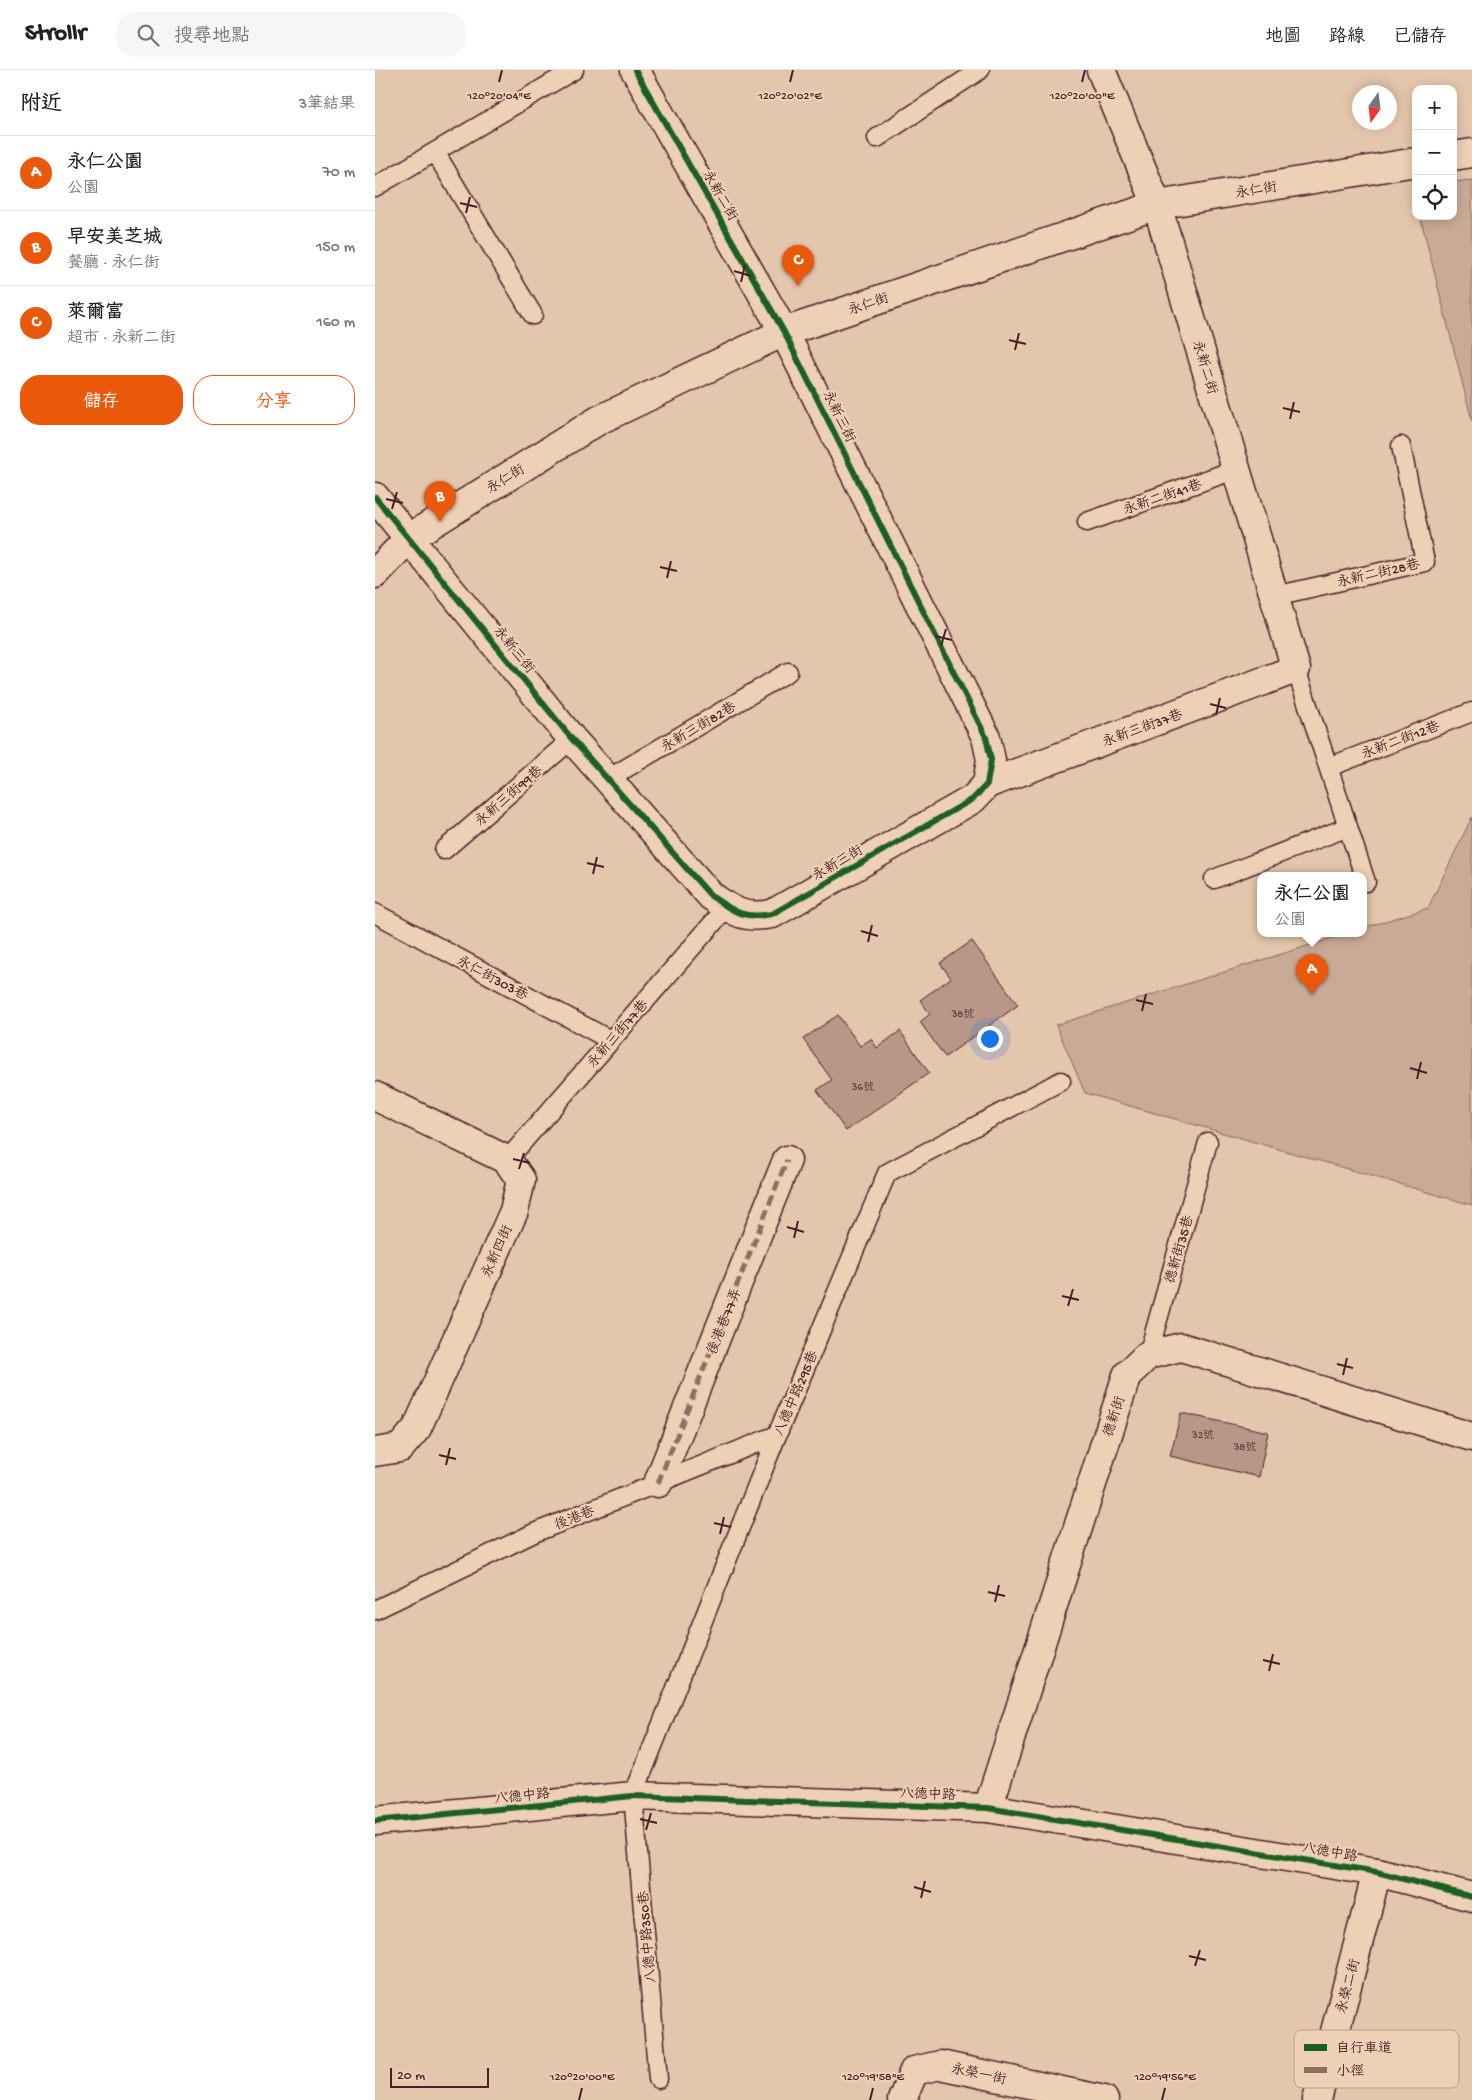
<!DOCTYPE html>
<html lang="zh-TW">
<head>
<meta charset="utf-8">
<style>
	:root { --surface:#fff; --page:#f6f6f6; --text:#222; --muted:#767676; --line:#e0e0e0; --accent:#ea580c }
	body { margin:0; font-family:"Gochi Hand","LXGW WenKai TC",sans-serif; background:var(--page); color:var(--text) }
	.controls { position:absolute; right:15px; top:15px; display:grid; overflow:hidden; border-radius:10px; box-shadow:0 2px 12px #0003 }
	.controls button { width:45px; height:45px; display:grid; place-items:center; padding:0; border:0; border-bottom:1px solid var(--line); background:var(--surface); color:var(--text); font:25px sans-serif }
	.compass { position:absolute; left:977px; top:15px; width:45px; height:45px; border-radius:50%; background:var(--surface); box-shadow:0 2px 12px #0003; rotate:194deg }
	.scale { position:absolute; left:15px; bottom:12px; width:99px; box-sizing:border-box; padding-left:5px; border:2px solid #4a1f2b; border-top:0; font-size:14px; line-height:18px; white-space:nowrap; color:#4a1f2b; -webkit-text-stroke:4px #eed1b4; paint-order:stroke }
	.you { position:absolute; left:614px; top:968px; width:18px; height:18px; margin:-12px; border:4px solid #fff; border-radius:50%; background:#1a73e8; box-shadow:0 0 0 8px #1a73e833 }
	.badge { display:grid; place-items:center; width:32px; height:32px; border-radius:50%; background:var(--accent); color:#fff; font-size:16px; font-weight:700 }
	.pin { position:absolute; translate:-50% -41px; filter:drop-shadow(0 1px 2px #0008) }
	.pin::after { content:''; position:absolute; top:26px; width:18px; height:15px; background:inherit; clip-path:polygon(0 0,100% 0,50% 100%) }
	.popup { position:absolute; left:882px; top:802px; width:110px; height:65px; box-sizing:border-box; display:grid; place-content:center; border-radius:10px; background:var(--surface); filter:drop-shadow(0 1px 4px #0005); font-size:16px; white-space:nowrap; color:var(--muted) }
	.popup b { font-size:19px; color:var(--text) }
	.popup::after { content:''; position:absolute; left:50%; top:100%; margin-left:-10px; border:10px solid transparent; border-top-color:var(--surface) }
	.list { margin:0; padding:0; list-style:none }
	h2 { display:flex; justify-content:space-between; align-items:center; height:65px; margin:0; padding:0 20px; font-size:21px }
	h2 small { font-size:16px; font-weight:400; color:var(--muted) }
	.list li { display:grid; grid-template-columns:32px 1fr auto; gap:15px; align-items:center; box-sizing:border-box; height:75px; padding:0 20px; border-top:1px solid var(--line) }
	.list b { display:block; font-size:19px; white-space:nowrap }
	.list p { margin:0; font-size:16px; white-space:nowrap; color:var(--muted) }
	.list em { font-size:16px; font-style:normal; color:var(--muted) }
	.actions { display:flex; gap:10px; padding:15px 20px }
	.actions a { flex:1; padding:11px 0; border:1px solid var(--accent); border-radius:20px; text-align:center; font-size:18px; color:var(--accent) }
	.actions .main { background:var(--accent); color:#fff }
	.icon { flex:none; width:28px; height:28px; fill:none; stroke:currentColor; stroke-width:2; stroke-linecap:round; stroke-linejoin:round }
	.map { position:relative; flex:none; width:1097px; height:2030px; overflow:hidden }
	header { display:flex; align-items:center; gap:30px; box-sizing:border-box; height:70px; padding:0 25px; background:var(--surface); border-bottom:1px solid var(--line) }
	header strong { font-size:24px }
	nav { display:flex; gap:28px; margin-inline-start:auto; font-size:18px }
	.search { width:350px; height:45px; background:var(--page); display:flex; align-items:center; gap:12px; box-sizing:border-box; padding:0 18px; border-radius:20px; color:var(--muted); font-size:19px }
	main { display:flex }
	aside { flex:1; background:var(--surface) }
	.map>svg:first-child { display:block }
</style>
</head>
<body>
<header>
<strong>Strollr</strong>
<div class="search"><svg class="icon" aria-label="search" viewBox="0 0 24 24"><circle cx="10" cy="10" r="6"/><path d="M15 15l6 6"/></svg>搜尋地點</div>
<nav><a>地圖</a><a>路線</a><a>已儲存</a></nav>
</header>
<main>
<aside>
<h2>附近<small>3筆結果</small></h2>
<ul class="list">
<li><span class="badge">A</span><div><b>永仁公園</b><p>公園</p></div><em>70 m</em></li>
<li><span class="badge">B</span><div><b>早安美芝城</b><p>餐廳 · 永仁街</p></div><em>150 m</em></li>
<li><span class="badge">C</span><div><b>萊爾富</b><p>超市 · 永新二街</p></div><em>160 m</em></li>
</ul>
<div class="actions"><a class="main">儲存</a><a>分享</a></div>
</aside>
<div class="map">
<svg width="1097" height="2030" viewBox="0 0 1097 2030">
	<rect width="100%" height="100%" fill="#e4c6ac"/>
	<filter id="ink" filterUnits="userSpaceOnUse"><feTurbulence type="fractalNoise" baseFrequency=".02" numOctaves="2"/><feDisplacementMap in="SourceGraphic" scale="10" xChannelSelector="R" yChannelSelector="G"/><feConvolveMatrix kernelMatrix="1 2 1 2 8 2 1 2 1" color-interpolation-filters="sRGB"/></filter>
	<g filter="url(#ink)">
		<!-- green -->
		<g fill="#caaa96" stroke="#8a6460">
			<path d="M1097,110v241l-52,-205h33v-34z"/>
			<path d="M1097,747v388l-387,-112 -29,-68 289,-91h18v-6l65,-20z"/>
		</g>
		<!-- building -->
		<g fill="#b99788" stroke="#4a1f2b">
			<path d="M597,871l46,64 -73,52 -25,-35 10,-8 -10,-14 31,-22 -11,-15z"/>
			<path d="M463,945l22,31 11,-7 6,9 23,-17 29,42 -83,58 -29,-41 15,-10 -29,-41z"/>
			<path d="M806,1343l87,19 -9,45 -89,-21z"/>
		</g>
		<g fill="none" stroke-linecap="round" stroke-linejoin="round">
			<!-- lane casing -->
			<g stroke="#4a1f2b" stroke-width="21">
				<g id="lane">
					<path d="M502,68l103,-68"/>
					<path d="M60,82l98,163"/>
					<path d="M0,117l199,-117"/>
					<path d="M712,452l150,-53"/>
					<path d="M900,526l150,-34 -24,-116"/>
					<path d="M921,599l70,213"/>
					<path d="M954,697l143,-55"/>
					<path d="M233,709l180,-107"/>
					<path d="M69,780l128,-111"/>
					<path d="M839,809l134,-52"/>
					<path d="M0,843l235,127"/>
					<path d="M132,1090l220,-253"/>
					<path d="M773,1285l60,-213"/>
					<path d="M0,1540l159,-77 243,-98"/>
					<path d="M283,2009l-25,-283 144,-361 110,-262 174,-92"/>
				</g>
			</g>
			<!-- street casing -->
			<g stroke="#4a1f2b" stroke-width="31">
				<g id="street">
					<path d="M0,427l197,242 139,157c23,16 32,23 61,18l201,-115 14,-15 4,-24 -5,-23 -202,-405 -149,-262"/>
					<path d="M612,714l309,-115 -139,-464 -56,-135"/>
					<path d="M0,1026l132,64 14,20 -7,31 -97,217 -17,20 -25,4"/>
					<path d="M283,1413l129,-323"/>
					<path d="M613,1738l139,-433 21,-20 33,-8 291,90"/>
					<path d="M0,1751l258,-25 355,12 389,64 95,25"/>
					<path d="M527,2030l12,-29 26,-6 164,35"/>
					<path d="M942,2030l60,-228"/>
				</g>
			</g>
			<!-- secondary casing -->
			<g stroke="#4a1f2b" stroke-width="31">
				<g id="secondary">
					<path d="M1078,86l19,-3"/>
					<path d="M0,504l34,-36 190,-118 185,-88 373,-127 259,-43"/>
				</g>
			</g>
			<!-- lane -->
			<use href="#lane" stroke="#eed1b4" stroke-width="18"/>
			<!-- street -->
			<use href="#street" stroke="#eed1b4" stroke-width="28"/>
			<!-- secondary -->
			<use href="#secondary" stroke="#eed1b4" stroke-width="28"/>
			<!-- quiet -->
			<path stroke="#8d6e63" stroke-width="5" stroke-dasharray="10 5" stroke-linecap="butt" d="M283,1413l129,-323"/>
			<!-- cycleway casing -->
			<g stroke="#eed1b4" stroke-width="9">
				<g id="cycleway">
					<path d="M0,427l197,242 139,157c23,16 32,23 61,18l201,-115 14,-15 4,-24 -5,-23 -202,-405 -149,-262"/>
					<path d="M0,1751l258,-25 355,12 389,64 95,25"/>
				</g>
			</g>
			<!-- cycleway -->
			<use href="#cycleway" stroke="#1b5e20" stroke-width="6"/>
		</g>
	</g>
	<!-- ticks -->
	<path fill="none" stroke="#4a1f2b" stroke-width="2" d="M124,12l3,-12M415,12l3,-12M707,12l3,-12M85,133l17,4M91,143l4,-16M359,201l17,5M366,212l4,-17M634,270l17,4M640,280l4,-17M908,338l17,4M915,349l4,-17M11,429l17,4M17,439l5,-17M285,497l17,4M292,508l4,-17M560,566l17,4M566,576l5,-17M835,634l16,4M841,645l4,-17M212,793l17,4M218,804l4,-17M486,861l17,5M493,872l4,-17M761,930l17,4M767,941l4,-17M1035,998l17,5M1042,1009l4,-17M138,1089l17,4M144,1099l5,-16M412,1157l17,5M419,1168l4,-17M687,1226l17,4M693,1236l5,-17M962,1294l16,4M968,1305l4,-17M64,1385l17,4M71,1395l4,-17M339,1453l17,4M345,1464l4,-17M613,1522l17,4M620,1532l4,-17M888,1590l17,4M894,1601l4,-17M265,1749l17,4M271,1760l5,-17M539,1817l17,5M546,1828l4,-17M814,1886l17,4M820,1896l5,-16M204,2030l3,-12M495,2030l3,-12M787,2030l3,-12"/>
	<g text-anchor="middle" stroke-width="4" stroke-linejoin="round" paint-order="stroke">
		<!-- number labels -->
		<g font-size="11" fill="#663d42">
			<text x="588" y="947">38號</text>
			<text x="488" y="1020">36號</text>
			<text x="828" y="1368">32號</text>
			<text x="870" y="1380">38號</text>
		</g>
		<!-- street labels -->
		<g font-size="14" fill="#4a1f2b" stroke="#eed1b4">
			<text transform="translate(881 119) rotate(-9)" y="5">永仁街</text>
			<text transform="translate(346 125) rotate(60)" y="5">永新二街</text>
			<text transform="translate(493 233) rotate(-19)" y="5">永仁街</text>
			<text transform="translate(831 297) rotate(73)" y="5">永新二街</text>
			<text transform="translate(465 346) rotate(64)" y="5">永新三街</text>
			<text transform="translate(130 408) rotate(-32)" y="5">永仁街</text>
			<text transform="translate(787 426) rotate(-19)" y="5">永新二街41巷</text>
			<text transform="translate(1003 502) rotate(-13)" y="5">永新二街28巷</text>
			<text transform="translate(140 579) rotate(51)" y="5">永新三街</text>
			<text transform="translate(323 656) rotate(-31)" y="5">永新三街82巷</text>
			<text transform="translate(767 657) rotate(-20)" y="5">永新三街37巷</text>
			<text transform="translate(1025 669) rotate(-21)" y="5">永新二街12巷</text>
			<text transform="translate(133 725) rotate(-41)" y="5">永新三街99巷</text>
			<text transform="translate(462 792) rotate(-30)" y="5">永新三街</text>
			<text transform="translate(118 907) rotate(28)" y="5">永仁街303巷</text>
			<text transform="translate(242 963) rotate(-49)" y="5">永新三街77巷</text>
			<text transform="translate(803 1179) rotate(-74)" y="5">德新街35巷</text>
			<text transform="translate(121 1181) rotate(-66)" y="5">永新四街</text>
			<text transform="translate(348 1251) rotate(-68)" y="5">後港巷77弄</text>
			<text transform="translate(420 1323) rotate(-67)" y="5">八德中路295巷</text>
			<text transform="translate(738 1346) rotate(-72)" y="5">德新街</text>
			<text transform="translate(199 1447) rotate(-22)" y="5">後港巷</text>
			<text transform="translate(553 1723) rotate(2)" y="5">八德中路</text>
			<text transform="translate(147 1725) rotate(-6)" y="5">八德中路</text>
			<text transform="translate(955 1781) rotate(10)" y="5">八德中路</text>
			<text transform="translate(271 1867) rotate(-95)" y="5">八德中路350巷</text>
			<text transform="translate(972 1916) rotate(-75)" y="5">永榮二街</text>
			<text transform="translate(604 2003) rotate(12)" y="5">永榮一街</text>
		</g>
	</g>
	<!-- legend -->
	<rect x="919" y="1960" width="165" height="58" rx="8" fill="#eed1b4" stroke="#bd9c8b" stroke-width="1"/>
	<rect x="929" y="1974" width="23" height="7" fill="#1b5e20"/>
	<rect x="929" y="1997" width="23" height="6" fill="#8d6e63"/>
	<g font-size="14" fill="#4a1f2b">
		<text x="961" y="1982">自行車道</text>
		<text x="961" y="2005">小徑</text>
	</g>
	<g font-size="12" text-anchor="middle" fill="#4a1f2b" stroke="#eed1b4" stroke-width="4" stroke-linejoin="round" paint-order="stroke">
		<text x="124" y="29">120°20'04"E</text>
		<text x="415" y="29">120°20'02"E</text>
		<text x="707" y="29">120°20'00"E</text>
		<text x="207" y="2010">120°20'00"E</text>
		<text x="498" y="2010">120°19'58"E</text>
		<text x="790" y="2010">120°19'56"E</text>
	</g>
</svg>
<div class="controls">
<button>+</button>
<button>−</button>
<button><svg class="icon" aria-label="locate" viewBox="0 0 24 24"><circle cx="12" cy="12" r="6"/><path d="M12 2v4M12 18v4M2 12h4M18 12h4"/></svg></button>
</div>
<svg class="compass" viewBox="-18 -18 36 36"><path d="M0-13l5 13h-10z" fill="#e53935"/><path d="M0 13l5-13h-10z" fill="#767676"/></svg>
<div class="scale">20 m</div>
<div class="you"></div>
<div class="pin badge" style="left:937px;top:925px">A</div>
<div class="popup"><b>永仁公園</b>公園</div>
<div class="pin badge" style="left:65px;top:452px">B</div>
<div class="pin badge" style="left:423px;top:216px">C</div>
</div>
</main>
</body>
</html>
